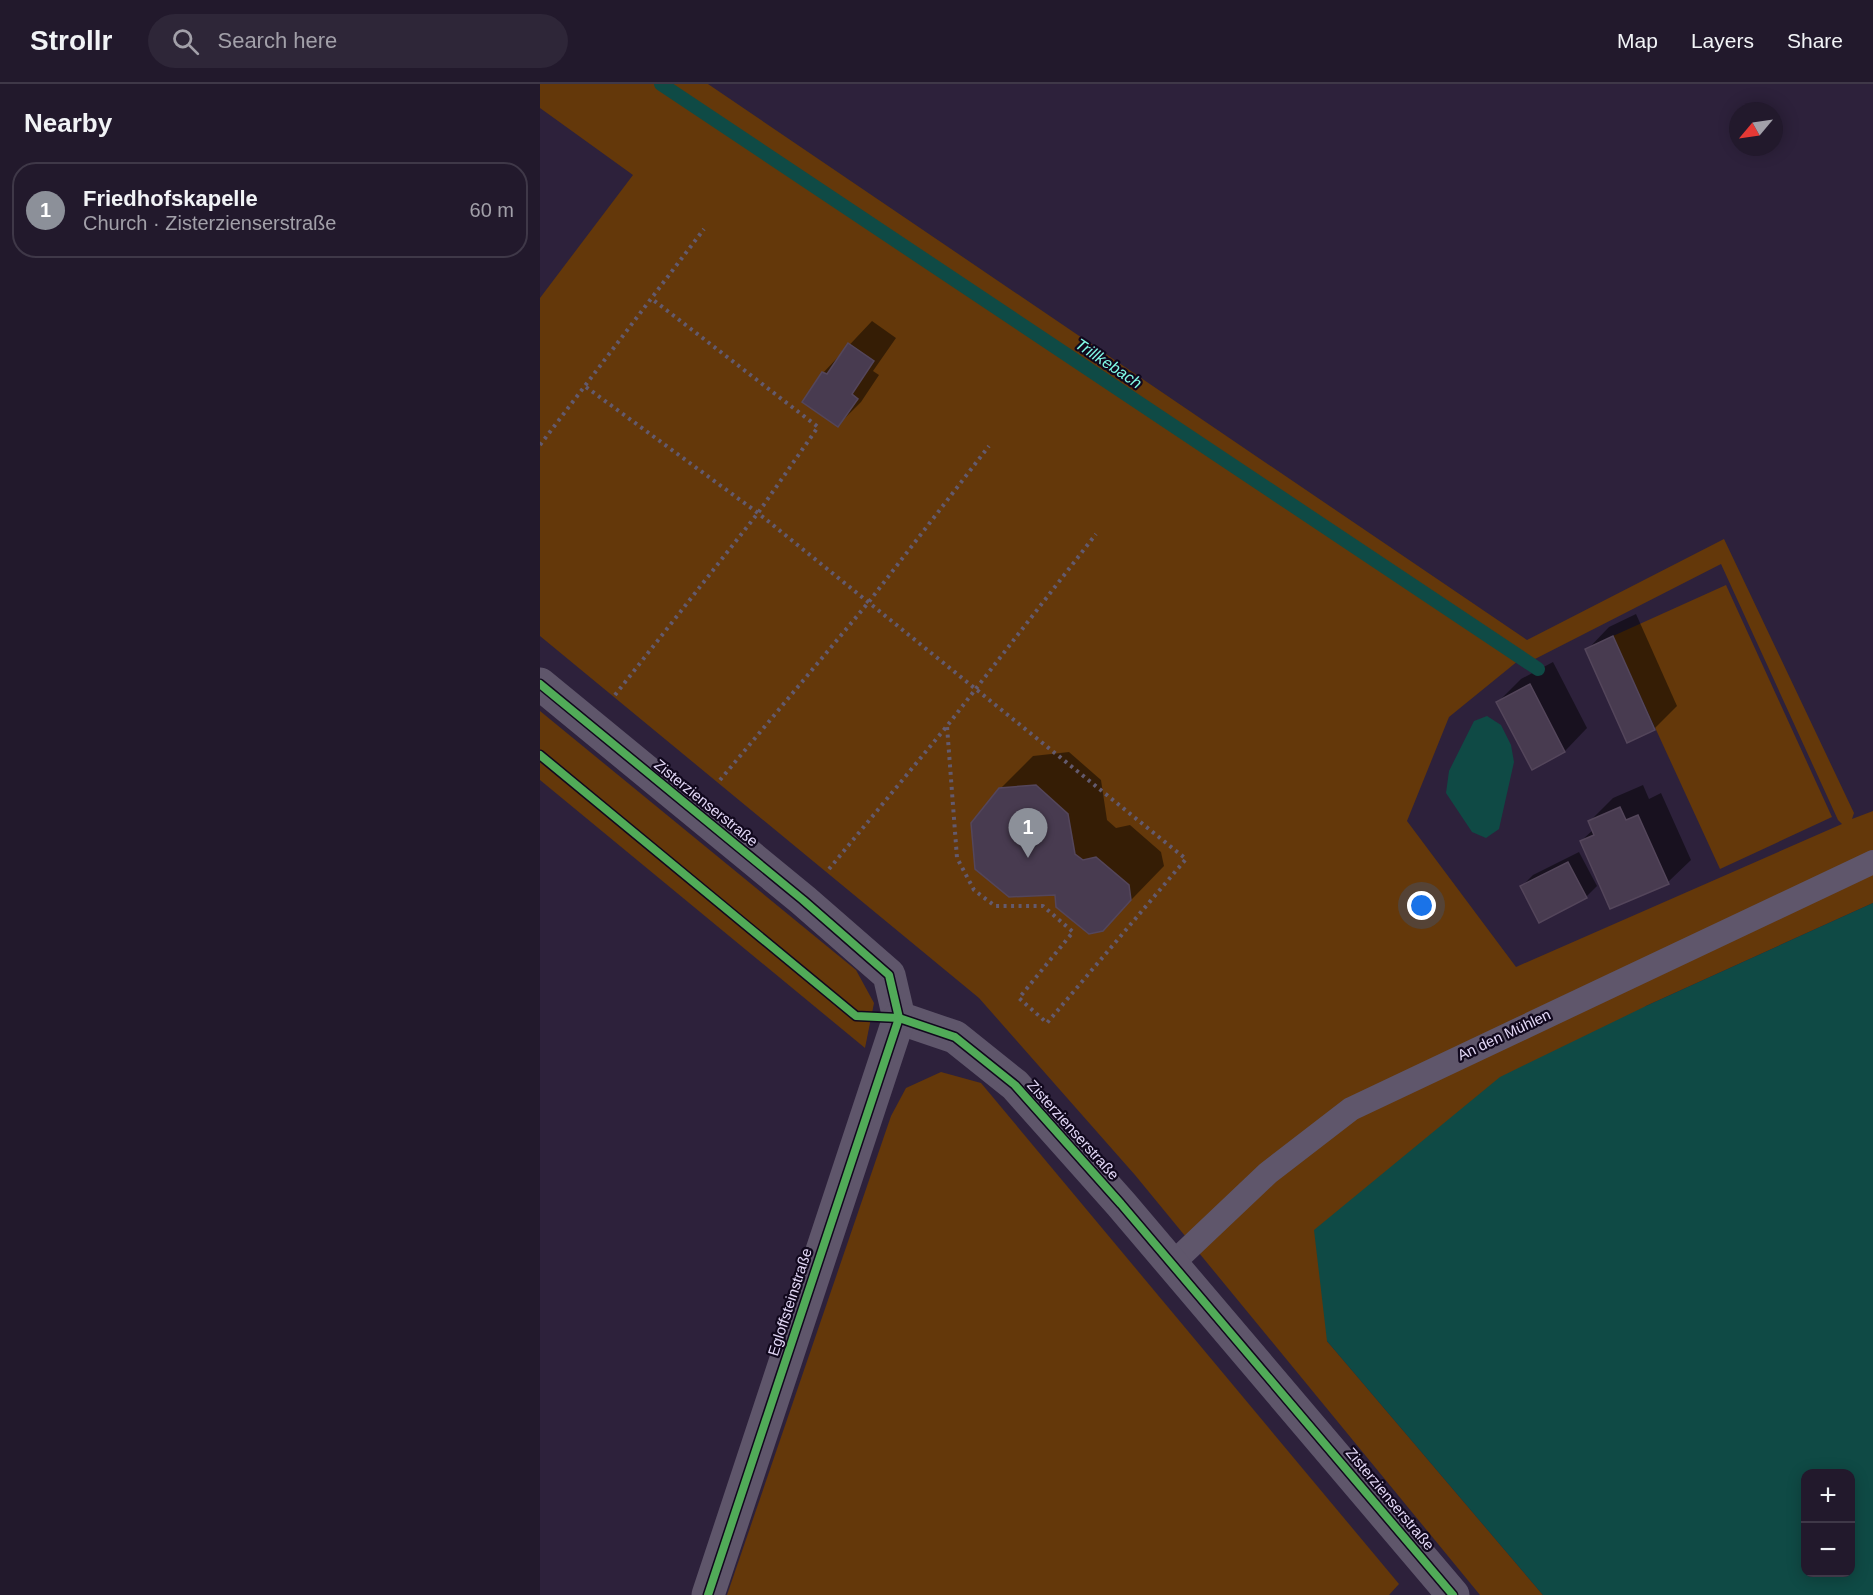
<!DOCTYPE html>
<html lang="en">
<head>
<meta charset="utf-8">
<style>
	:root { --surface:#22192c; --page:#2e2638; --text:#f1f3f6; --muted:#a2a0a9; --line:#3f3848; --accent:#8c9099 }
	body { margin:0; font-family:Helvetica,sans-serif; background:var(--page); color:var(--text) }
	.controls { position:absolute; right:18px; bottom:18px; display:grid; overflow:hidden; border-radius:12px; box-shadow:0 3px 15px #0003 }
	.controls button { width:54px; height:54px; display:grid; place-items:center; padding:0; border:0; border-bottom:2px solid var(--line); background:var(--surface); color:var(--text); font:30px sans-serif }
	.compass { position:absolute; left:1189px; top:18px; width:54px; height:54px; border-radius:50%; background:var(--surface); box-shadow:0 3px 15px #0003; rotate:241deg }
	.you { position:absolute; left:882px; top:822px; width:21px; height:21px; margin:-15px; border:4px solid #fff; border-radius:50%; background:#1a73e8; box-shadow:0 0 0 9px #1a73e833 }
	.badge { display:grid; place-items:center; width:39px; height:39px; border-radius:50%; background:var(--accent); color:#fff; font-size:20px; font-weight:700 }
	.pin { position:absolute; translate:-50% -50px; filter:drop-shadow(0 2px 3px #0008) }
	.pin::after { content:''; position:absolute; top:32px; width:21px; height:18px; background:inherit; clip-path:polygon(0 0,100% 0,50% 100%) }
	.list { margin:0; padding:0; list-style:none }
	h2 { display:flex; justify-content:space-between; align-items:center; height:78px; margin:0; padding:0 24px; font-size:26px }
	h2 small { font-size:20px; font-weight:400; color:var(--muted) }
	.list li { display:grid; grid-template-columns:39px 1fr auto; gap:18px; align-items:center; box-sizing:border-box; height:96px; margin:0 12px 12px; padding:0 12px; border:2px solid var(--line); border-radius:24px }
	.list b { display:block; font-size:22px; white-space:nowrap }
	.list p { margin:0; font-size:20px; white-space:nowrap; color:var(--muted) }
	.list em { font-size:20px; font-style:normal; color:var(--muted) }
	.icon { flex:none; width:33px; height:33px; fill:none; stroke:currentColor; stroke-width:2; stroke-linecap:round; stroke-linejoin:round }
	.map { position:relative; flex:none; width:1333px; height:1511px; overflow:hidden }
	header { display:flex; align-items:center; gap:36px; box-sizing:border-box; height:84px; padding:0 30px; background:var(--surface); border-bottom:2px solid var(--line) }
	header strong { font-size:28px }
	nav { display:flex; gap:33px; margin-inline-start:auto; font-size:21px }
	.search { width:420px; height:54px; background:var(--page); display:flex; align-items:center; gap:15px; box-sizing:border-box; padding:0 21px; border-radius:33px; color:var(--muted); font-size:22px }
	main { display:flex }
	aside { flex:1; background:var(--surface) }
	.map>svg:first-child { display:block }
</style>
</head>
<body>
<header>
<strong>Strollr</strong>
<div class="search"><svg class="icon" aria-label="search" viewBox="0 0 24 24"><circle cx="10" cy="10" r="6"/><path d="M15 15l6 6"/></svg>Search here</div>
<nav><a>Map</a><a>Layers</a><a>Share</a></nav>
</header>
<main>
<aside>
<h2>Nearby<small></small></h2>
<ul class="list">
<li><span class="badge">1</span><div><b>Friedhofskapelle</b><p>Church · Zisterzienserstraße</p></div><em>60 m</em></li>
</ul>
</aside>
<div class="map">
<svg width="1333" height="1511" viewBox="0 0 1333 1511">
	<rect width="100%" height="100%" fill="#2d213b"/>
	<!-- green -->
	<g fill="#64380a" fill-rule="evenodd">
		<path d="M0,0h168l819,556 197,-101 130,274 -2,6 21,-8v92l-227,103 -319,335 216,254h-63l-345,-420 -156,-177 -439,-362v-338l93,-123 -93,-67zM1181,480l117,256 4,4 -326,143 -109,-146 42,-104 75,-61 2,2 9,1z"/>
		<path d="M1186,501l106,232 -112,52 -107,-233z"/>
		<path d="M0,627l316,259 18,33 -9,45 -325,-268z"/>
		<path d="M401,988l40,11 418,501 -10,11h-662l164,-479 15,-28z"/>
	</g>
	<!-- water -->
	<g fill="#0f4a45" fill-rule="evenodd">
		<path d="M947,632l14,9 10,20 3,17 -15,67 -13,9 -14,-6 -26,-39 3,-22 25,-50z"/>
		<path d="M1333,819v692h-330l-216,-254 -13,-111 186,-153 146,-71zM1266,1390h44v98h-44z"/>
	</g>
	<!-- shadow -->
	<g fill="#0007">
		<path d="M332,237l24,17 -23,33 6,4 -18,27 -23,23 -15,-52z"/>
		<path d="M1096,530l41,92 -23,23 -67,-79 22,-23z"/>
		<path d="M1013,578l34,66 -22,23 -67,-49 23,-23z"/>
		<path d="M529,668l32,28 6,40 9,8 14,-3 31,27 3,14 -62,64 -46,-36 -56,-105 33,-33z"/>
		<path d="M1103,701l6,14 12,-6 30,67 -23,22 -87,-41 13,-12 -4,-8 23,-23z"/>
		<path d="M1039,768l18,34 -11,11 -64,-11 11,-11z"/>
	</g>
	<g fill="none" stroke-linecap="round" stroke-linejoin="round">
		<!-- stream -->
		<path stroke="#0f4a45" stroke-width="14" d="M121,0l877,585"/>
	</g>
	<!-- building -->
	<g fill="#483b50" stroke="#54465b" stroke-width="1.5">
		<path d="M308,259l26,18 -22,33 6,5 -20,28 -36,-25 20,-30 5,2z"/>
		<path d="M1073,552l42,94 -28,13 -42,-94z"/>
		<path d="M990,600l35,68 -33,18 -36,-68z"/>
		<path d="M496,701l32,29 7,40 8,6 13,-3 33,28 2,15 -28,31 -14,3 -33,-27 -1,-12 -46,2 -34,-28 -4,-46 28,-35z"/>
		<path d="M1080,723l6,13 12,-5 31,69 -59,25 -30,-68 14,-6 -6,-14z"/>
		<path d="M1028,778l19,36 -48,25 -19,-37z"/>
	</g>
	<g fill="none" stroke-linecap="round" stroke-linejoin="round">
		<!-- path -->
		<g stroke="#635a6e" stroke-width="4" stroke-dasharray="3 4.5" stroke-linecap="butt">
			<path d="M46,303l172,126 428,346 -139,164 -28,-25 54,-66 -30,-26h-48l-21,-16 -17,-32 -10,-132"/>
			<path d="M0,361l164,-216"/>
			<path d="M75,611l143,-182 60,-86 -166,-128"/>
			<path d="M180,696l148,-177 121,-157"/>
			<path d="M289,785l118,-143 149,-192"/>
		</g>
		<!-- service -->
		<path stroke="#5f566b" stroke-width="24" d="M632,1180l96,-91 83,-64 522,-247"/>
		<!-- minor -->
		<g stroke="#5f566b" stroke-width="33">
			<path d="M0,600l263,216 86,75 10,43"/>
			<path d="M359,934l56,19 60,48 106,119 332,391"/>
			<path d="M168,1511l191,-577"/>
		</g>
		<!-- cycleway casing -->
		<g stroke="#11081d" stroke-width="11">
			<g id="cycleway">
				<path d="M0,600l263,216 86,75 10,43"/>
				<path d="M0,671l316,261 43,2 56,19 60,48 106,119 332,391"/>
				<path d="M168,1511l191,-577"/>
			</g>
		</g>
		<!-- cycleway -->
		<use href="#cycleway" stroke="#51ab58" stroke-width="8"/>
	</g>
	<g text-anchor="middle" stroke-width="4.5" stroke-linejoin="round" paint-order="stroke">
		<!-- street labels -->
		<g font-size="15" fill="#e3d8f7" stroke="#11081d">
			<text transform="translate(166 719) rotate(39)" y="5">Zisterzienserstraße</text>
			<text transform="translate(964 951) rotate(-25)" y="5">An den Mühlen</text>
			<text transform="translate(533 1046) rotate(48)" y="5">Zisterzienserstraße</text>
			<text transform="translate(250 1218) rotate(-72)" y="5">Egloffsteinstraße</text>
			<text transform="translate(850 1415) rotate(50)" y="5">Zisterzienserstraße</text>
		</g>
		<!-- water labels -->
		<g font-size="16" font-style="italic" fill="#80fae6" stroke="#11081d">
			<text transform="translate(569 279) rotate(34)" y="6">Trillkebach</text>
		</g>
	</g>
</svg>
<div class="controls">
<button>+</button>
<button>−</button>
</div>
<svg class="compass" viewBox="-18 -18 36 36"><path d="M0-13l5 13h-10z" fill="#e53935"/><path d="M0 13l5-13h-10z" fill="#a2a0a9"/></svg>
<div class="you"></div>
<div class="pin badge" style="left:488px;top:774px">1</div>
</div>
</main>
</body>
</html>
